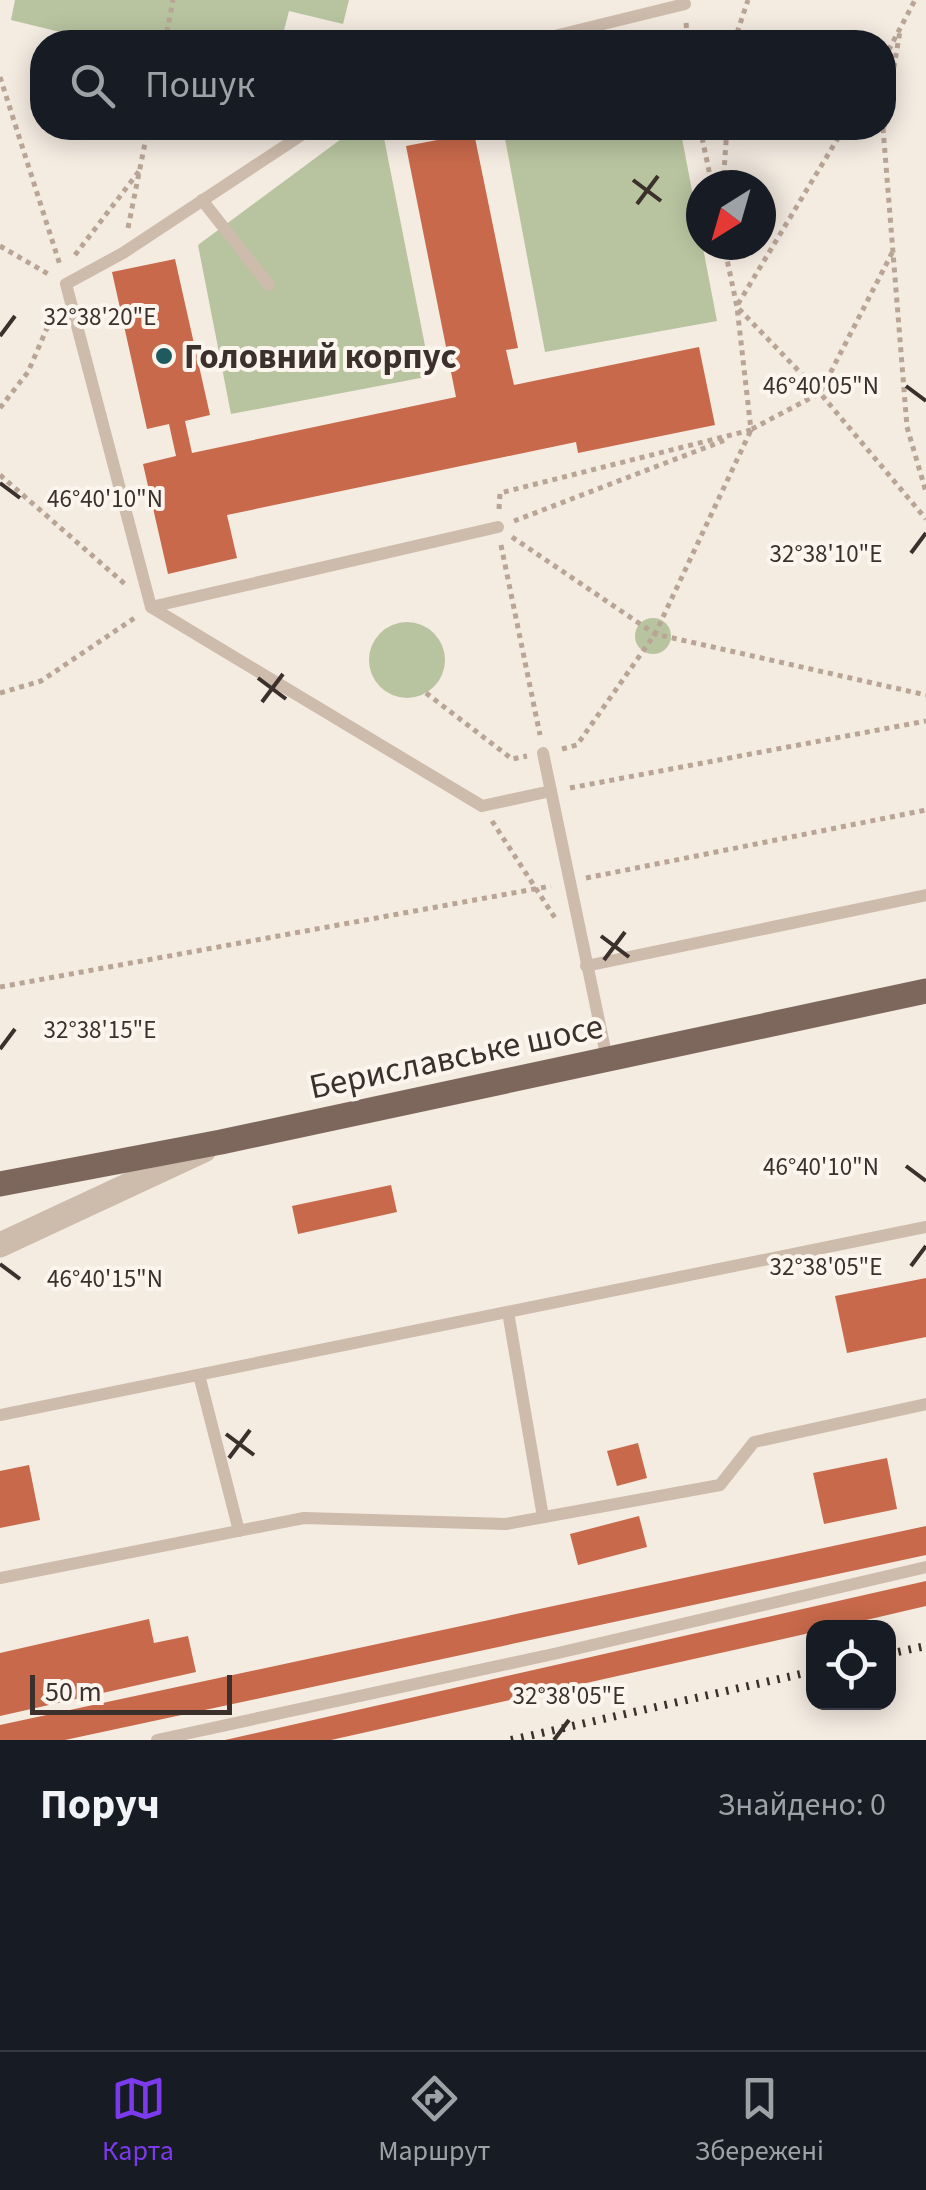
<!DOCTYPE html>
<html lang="uk">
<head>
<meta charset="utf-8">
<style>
	:root { --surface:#171b24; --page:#20242c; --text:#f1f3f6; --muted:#9ea1a6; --line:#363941; --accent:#7c3aed }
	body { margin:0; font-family:"Source Sans 3",sans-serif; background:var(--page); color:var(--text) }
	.controls { position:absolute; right:30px; bottom:30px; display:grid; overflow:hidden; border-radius:20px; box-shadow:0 5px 25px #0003 }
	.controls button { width:90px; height:90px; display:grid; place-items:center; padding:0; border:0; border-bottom:2px solid var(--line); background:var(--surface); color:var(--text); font:50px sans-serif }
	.compass { position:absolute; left:686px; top:170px; width:90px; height:90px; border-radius:50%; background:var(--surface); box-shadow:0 5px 25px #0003; rotate:217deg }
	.scale { position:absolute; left:30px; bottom:25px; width:202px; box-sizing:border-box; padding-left:10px; border:5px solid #3b302b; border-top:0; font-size:28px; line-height:35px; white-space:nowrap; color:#3b302b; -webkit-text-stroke:8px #fbf5ee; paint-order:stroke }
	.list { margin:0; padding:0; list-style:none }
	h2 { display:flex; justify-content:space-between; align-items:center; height:130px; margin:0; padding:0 40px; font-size:42px }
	h2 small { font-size:32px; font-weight:400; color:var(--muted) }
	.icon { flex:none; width:55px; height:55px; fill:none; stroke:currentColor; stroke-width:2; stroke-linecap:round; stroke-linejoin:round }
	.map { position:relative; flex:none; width:926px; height:1740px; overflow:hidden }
	.search { position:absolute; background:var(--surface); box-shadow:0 5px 25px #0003; left:30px; right:30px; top:30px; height:110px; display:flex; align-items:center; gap:25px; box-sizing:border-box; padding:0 35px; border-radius:40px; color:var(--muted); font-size:38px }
	.sheet { height:310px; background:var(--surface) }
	nav { display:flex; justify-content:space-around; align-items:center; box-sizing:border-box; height:140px; border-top:2px solid var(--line); background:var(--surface); font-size:28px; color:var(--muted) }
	nav a { display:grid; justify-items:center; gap:5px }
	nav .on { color:var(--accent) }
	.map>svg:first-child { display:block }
</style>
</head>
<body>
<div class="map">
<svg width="926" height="1740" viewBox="0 0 926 1740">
	<rect width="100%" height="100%" fill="#f4ebe1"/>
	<!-- green -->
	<g fill="#b8c4a0">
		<path d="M15,0h334l-6,24 -54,-13 -8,31h-180l-90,-22z"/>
		<path d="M356,128h26l49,248 -200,38 -33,-169z"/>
		<path d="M503,128h177l37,193 -172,31z"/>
		<circle cx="653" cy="636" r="18"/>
		<circle cx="407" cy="660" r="38"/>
	</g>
	<!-- building -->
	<g fill="#c8694b">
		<path d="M474,133l44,215 -12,2 8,35 185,-38 16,78 -137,28 -2,-11 -349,73 10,43 -69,16 -25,-110 33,-8 -7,-32 -22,5 -35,-157 63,-13 35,156 -25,6 7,32 264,-56 -50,-251z"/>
		<path d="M391,1185l6,27 -99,22 -6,-28z"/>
		<path d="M926,1278v59l-79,16 -12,-57z"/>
		<path d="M638,1443l9,35 -30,8 -10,-35z"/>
		<path d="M887,1458l10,51 -73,15 -11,-51z"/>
		<path d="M29,1465l11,55 -40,8v-57z"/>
		<path d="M639,1516l8,31 -69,18 -8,-31z"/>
		<path d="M926,1526v29l-861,185h-65v-15z"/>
		<path d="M926,1581v25l-94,22h-18v4l-483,108h-106z"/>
		<path d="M149,1619l5,24 34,-7 8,36 -196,44v-63z"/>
	</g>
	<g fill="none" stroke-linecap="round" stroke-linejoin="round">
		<!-- path -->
		<g stroke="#b9a596" stroke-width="5" stroke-dasharray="5 5" stroke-linecap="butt">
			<path d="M686,23l2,19"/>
			<path d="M165,42l8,-42"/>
			<path d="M734,42l14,-42"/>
			<path d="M884,59l31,-59"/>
			<path d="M0,77l60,188"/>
			<path d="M884,127l16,-96"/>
			<path d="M700,128l12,57"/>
			<path d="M883,128l24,299 19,65"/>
			<path d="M723,185l4,-57"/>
			<path d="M128,228l20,-100"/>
			<path d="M0,246l50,29"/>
			<path d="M75,255l65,-85"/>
			<path d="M738,304l106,-176"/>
			<path d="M739,309l81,84 106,126"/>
			<path d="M0,408l28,-36 26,-60"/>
			<path d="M752,429l68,-36 73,-142"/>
			<path d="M0,475l126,110"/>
			<path d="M499,509l1,-16 251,-63 -14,-123 -13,-62"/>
			<path d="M514,521l214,-82"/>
			<path d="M512,537l143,97 271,61"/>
			<path d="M501,545l39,190"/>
			<path d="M0,693l41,-12 95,-64"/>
			<path d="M426,693l86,66 15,-3"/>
			<path d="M562,749l15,-4 78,-111 96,-204"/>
			<path d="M570,788l356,-67"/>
			<path d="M492,821l65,100"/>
			<path d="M586,878l340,-68"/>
			<path d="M0,987l551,-101"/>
		</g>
		<!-- service -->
		<g stroke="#cdbbac" stroke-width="12">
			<path d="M530,42l155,-38"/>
			<path d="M312,128l-189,125 -57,31 85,323 331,199 69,-15"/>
			<path d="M202,200l67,85"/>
			<path d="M151,607l347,-80"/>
			<path d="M543,753l64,306"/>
			<path d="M586,966l340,-71"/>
			<path d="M508,1312l35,205"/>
			<path d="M199,1375l40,156"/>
			<path d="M0,1415l926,-188"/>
			<path d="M0,1578l304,-60 202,6 214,-39 34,-43 172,-38"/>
			<path d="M157,1740l401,-87 368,-86"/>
		</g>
		<!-- tertiary -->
		<path stroke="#cdbbac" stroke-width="25" d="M0,1245l204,-95"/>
		<!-- primary -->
		<path stroke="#7d675c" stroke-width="25" d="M0,1184l221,-42 705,-151"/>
		<!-- rail -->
		<g stroke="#3b302b" stroke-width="8" stroke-dasharray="2.5 8" stroke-linecap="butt">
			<path d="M888,1654l38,-8"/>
			<path d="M511,1740l303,-69"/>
		</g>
	</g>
	<!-- ticks -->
	<path fill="none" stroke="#3b302b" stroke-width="4" d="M633,180l28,21M637,204l21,-28M0,336l15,-20M906,386l20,15M0,483l20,15M911,553l15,-20M258,678l28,21M262,702l21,-28M601,936l28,21M604,960l21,-28M0,1049l15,-20M906,1166l20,15M0,1264l20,15M911,1266l15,-20M226,1434l28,21M229,1458l21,-28M554,1740l15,-20"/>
	<!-- markers -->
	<circle fill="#1f5a5e" stroke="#fbf5ee" stroke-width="4" cx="164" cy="356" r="10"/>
	<g text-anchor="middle" stroke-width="8" stroke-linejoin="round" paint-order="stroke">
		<!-- poi labels -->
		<g font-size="35" font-weight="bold" fill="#3b302b" stroke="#fbf5ee" text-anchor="start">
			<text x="184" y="368">Головний корпус</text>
		</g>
		<!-- street labels -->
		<g font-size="35" fill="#3b302b" stroke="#fbf5ee">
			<text transform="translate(456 1056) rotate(-12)" y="12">Бериславське шосе</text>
		</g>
	</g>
	<g font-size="25" text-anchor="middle" fill="#3b302b" stroke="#fbf5ee" stroke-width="8" stroke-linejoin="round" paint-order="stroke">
		<text x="100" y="325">32°38'20"E</text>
		<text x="821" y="394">46°40'05"N</text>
		<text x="105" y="507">46°40'10"N</text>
		<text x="826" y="562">32°38'10"E</text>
		<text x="100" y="1038">32°38'15"E</text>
		<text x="821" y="1175">46°40'10"N</text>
		<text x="826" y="1275">32°38'05"E</text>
		<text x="105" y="1287">46°40'15"N</text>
		<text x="569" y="1704">32°38'05"E</text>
	</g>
</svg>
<div class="controls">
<button><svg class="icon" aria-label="locate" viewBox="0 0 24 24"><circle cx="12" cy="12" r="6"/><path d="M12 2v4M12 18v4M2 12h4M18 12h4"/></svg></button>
</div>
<svg class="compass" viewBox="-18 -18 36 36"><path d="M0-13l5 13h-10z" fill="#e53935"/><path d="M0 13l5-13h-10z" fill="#9ea1a6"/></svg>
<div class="scale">50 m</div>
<div class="search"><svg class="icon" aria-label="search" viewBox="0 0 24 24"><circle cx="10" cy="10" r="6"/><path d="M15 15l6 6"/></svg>Пошук</div>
</div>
<section class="sheet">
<h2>Поруч<small>Знайдено: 0</small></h2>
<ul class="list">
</ul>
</section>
<nav>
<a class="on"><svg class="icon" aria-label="map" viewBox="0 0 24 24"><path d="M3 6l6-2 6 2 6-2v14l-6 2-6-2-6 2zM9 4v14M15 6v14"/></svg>Карта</a>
<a><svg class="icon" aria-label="directions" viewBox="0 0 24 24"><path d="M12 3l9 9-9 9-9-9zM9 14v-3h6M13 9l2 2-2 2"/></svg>Маршрут</a>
<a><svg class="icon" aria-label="saved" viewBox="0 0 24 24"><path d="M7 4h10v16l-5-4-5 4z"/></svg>Збережені</a>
</nav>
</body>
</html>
